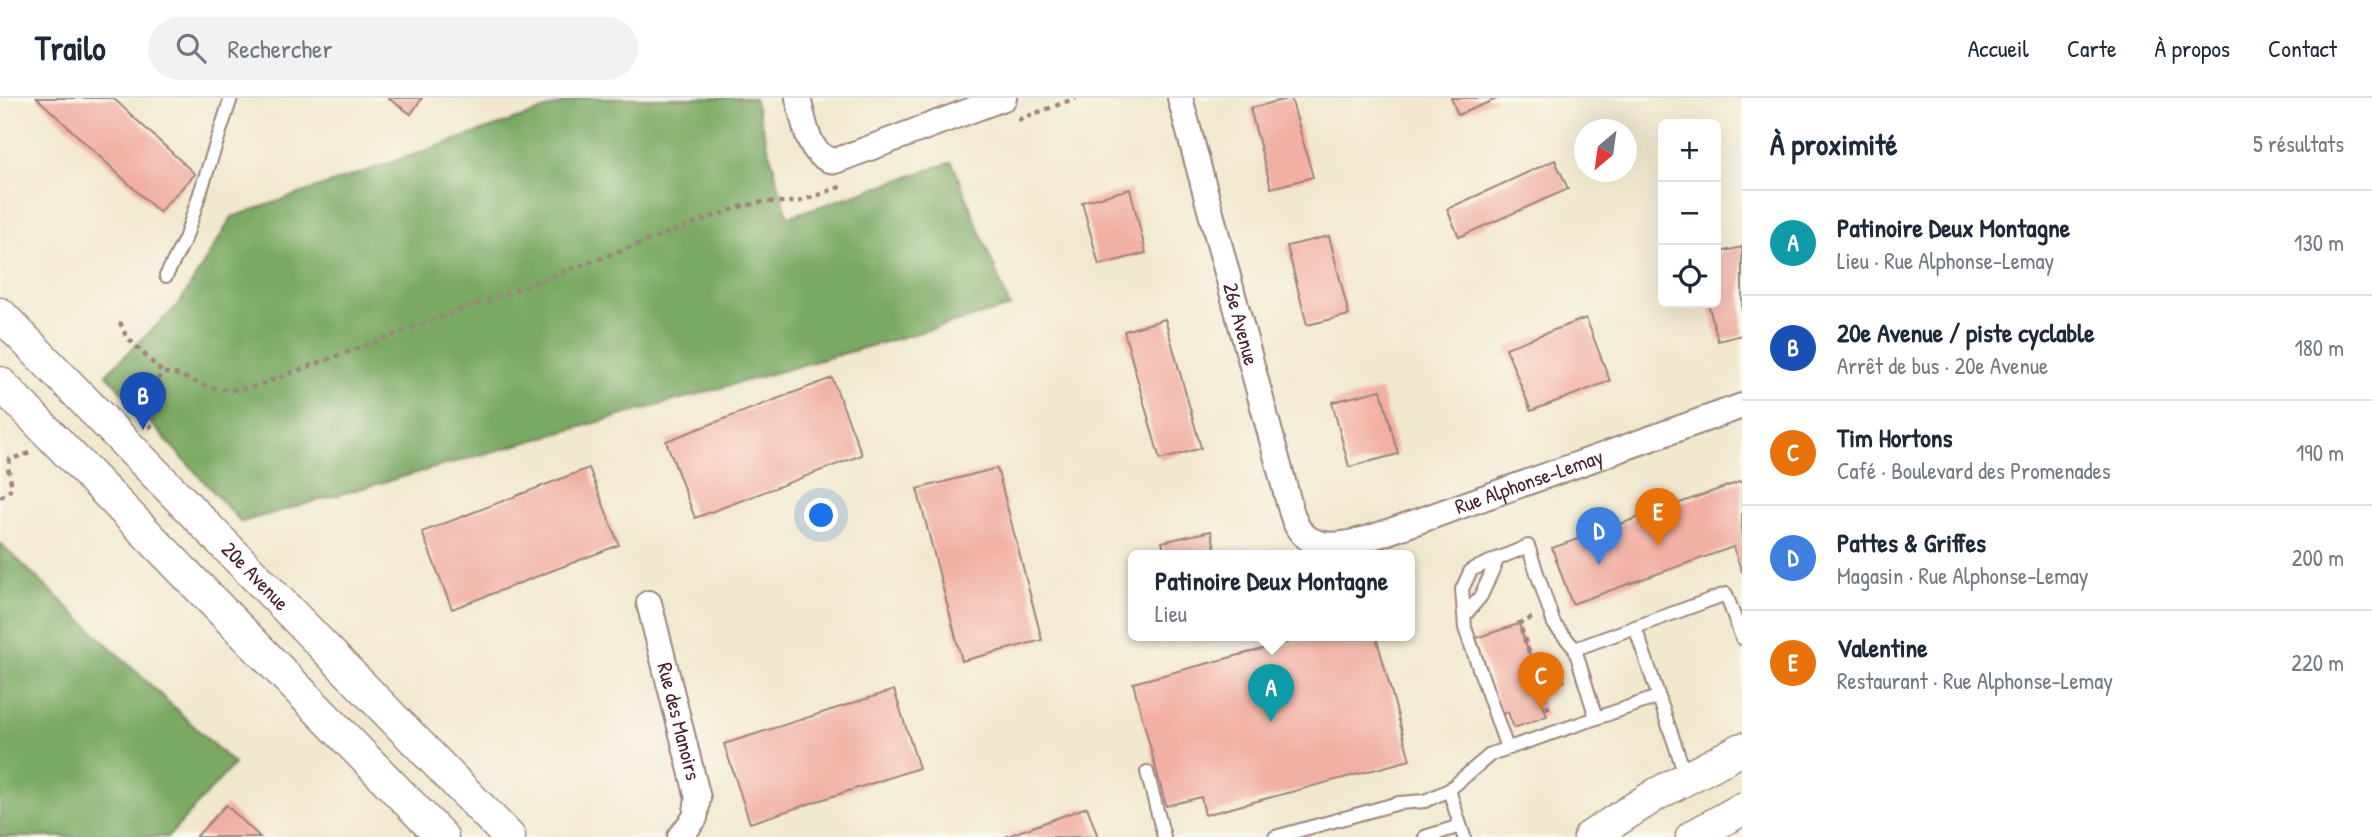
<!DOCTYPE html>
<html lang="fr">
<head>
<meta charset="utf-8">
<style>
	:root { --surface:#fff; --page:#f2f2f3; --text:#1f2937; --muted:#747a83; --line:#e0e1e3; --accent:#111827 }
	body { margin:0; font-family:"Patrick Hand",sans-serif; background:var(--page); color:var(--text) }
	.controls { position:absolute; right:21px; top:21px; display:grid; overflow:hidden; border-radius:10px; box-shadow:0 7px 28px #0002 }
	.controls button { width:63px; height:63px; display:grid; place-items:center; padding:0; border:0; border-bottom:2px solid var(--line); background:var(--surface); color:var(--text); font:35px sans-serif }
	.compass { position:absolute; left:1574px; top:21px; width:63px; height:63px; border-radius:50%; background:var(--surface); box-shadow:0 7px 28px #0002; rotate:209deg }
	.you { position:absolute; left:822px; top:418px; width:24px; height:24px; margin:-18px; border:5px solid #fff; border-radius:50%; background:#1a73e8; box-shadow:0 0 0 10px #1a73e833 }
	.badge { display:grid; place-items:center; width:46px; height:46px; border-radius:50%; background:var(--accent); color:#fff; font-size:23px; font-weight:700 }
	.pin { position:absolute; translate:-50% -58px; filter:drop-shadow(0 2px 4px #0008) }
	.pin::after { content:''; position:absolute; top:37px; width:24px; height:21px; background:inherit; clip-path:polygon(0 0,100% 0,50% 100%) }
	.popup { position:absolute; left:1128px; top:452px; width:287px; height:91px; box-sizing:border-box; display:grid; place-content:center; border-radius:10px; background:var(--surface); filter:drop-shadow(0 2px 5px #0005); font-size:23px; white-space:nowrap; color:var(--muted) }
	.popup b { font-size:26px; color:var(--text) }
	.popup::after { content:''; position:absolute; left:50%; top:100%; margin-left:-14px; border:14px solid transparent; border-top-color:var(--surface) }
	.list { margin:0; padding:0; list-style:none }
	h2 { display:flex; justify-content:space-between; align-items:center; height:91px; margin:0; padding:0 28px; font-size:30px }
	h2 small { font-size:23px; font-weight:400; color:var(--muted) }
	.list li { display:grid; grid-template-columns:46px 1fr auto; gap:21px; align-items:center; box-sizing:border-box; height:105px; padding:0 28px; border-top:2px solid var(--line) }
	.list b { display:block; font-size:26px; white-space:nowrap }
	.list p { margin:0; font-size:23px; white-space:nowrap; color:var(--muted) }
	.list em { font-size:23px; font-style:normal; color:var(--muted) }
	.icon { flex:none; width:38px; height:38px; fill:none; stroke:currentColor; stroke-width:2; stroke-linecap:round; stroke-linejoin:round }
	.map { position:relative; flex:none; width:1742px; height:739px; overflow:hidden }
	header { display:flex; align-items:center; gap:42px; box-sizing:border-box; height:98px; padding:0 35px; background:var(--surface); border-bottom:2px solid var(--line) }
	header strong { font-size:33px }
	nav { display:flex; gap:38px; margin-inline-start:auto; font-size:24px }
	.search { width:490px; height:63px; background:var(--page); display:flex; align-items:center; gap:18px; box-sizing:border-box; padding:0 24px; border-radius:38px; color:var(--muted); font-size:26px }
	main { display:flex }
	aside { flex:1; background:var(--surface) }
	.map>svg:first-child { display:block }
</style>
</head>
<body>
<header>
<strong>Trailo</strong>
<div class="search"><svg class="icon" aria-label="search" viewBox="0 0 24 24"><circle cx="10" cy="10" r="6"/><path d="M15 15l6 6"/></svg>Rechercher</div>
<nav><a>Accueil</a><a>Carte</a><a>À propos</a><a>Contact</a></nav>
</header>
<main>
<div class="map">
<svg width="1742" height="739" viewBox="0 0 1742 739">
	<rect width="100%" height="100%" fill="#fbf7ec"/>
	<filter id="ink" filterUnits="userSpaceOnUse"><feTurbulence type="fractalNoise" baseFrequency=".0143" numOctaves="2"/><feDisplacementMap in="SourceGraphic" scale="14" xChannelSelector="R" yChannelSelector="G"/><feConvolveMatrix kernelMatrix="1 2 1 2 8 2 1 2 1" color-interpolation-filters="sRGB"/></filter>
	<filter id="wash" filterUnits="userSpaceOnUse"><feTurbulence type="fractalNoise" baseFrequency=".00686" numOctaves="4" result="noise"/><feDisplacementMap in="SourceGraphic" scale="28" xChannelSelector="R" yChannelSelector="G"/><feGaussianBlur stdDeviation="1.57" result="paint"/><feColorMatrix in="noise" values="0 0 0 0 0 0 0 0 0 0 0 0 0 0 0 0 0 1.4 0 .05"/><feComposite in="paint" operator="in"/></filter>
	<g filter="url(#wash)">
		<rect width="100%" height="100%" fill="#f1e8ce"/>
		<!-- forest -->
		<g fill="#79a962" stroke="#626446" stroke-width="2">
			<path d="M578,0h176l34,119 164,-55 58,145 -769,215 -135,-148 73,-70 53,-87z"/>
			<path d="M0,445l234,221 -66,73h-168z"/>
		</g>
		<g id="blocks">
			<!-- building -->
			<g fill="#f2afa3">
				<path d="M37,0h76l82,76 -36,38z"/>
				<path d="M388,0h34l-11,16z"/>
				<path d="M1291,0l22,79 -42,11 -21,-80z"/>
				<path d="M1451,0h48l-41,17z"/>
				<path d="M1555,62l13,29 -109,48 -12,-28z"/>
				<path d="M1130,91l16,64 -47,12 -17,-63z"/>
				<path d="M1329,138l20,79 -42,10 -20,-79z"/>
				<path d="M1742,149v88l-24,6 -10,-38h8v-50z"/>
				<path d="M1586,220l24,63 -79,30 -25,-63z"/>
				<path d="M1165,221l36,129 -41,12 -36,-129z"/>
				<path d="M832,280l30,77 -167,63 -29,-77z"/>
				<path d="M1381,292l17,64 -49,13 -17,-65z"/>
				<path d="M589,370l30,77 -167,64 -30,-77z"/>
				<path d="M997,370l45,172 -80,21 -45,-172z"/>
				<path d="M1742,383v91l-9,-25 -161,57 -20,-56z"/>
				<path d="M1211,433l6,25h-51l-4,-14z"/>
				<path d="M1519,526l15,44 -3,2 16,46 -33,12 -6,-16 -6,2 -26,-76z"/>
				<path d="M1312,538h64l34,124 -205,55 -4,-18 -35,9 -33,-123z"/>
				<path d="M894,592l25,78 -169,55 -26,-79z"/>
				<path d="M226,707l34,32h-64z"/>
				<path d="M1087,709l11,30h-93z"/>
			</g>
		</g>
	</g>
	<g filter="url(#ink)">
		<use href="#blocks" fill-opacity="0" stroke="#9e847c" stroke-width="2"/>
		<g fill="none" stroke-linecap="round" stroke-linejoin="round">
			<!-- service casing -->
			<g stroke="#9e847c" stroke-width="16">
				<g id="service">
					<path d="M166,178l19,-37 46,-141"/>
					<path d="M1465,517l16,-19 17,-38"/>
					<path d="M1635,529l51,150"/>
					<path d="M1575,551l151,-55 16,44"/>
					<path d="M1507,650l-42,-120 -3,-39 9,-19 57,-24 26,78 21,25 21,69"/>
					<path d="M1147,674l17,65"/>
					<path d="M1449,692l15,47"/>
					<path d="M1275,739l124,-34 26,-2 24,-11 42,-36 167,-57"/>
					<path d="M1425,739l35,-11"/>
				</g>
			</g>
			<!-- minor casing -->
			<g stroke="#9e847c" stroke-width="28">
				<g id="minor">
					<path d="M798,0c6,21 9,60 37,63l169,-63"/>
					<path id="s1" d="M1180,0l107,398c3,10 5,22 11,32 18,28 58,14 84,6l360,-128"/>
					<path id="s2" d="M649,505l49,195 -3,20 -15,19"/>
				</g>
			</g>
			<!-- tertiary casing -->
			<g stroke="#9e847c" stroke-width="35">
				<g id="tertiary">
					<path id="s3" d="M0,216l509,523"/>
					<path d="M0,285l442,454"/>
					<path d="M1590,739l67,-43 85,-45"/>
					<path d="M1692,739l50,-28"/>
				</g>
			</g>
			<!-- path -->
			<g stroke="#9e847c" stroke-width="4.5" stroke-dasharray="5 5" stroke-linecap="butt">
				<path d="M1018,22l58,-22"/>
				<path d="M120,224l6,14 37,37"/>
				<path d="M149,330l4,-5 3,-42 7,-8c11,-1 22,5 32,9 22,9 39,10 61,4l483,-179 24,-5h35l45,-16"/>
				<path d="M0,399l8,-4 4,-6 -4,-20 2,-8 21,-6"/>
				<path d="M1532,520l-13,5 31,91"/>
				<path d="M1542,591l25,-10"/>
			</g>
			<!-- service -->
			<use href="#service" stroke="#fff" stroke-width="12"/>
			<!-- minor -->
			<use href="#minor" stroke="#fff" stroke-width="24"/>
			<!-- tertiary -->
			<use href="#tertiary" stroke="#fff" stroke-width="32"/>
		</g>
	</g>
	<g text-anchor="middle" stroke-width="6" stroke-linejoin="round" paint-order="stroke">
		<!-- street labels -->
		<g font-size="21" fill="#4a1f2b" stroke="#fbf7ec">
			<text dy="7" stroke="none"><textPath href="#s1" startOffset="234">26e Avenue</textPath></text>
			<text dy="7" stroke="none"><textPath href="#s1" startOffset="693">Rue Alphonse-Lemay</textPath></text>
			<text dy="7" stroke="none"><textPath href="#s3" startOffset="366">20e Avenue</textPath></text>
			<text dy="7" stroke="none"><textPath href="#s2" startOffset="122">Rue des Manoirs</textPath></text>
		</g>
	</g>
</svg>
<div class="controls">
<button>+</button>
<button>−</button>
<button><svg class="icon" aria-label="locate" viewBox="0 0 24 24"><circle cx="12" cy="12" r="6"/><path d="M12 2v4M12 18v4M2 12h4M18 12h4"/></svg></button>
</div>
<svg class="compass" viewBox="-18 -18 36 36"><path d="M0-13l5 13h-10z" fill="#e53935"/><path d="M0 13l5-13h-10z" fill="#747a83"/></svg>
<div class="you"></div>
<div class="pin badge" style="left:1271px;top:624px;background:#0f9aa8">A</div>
<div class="popup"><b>Patinoire Deux Montagne</b>Lieu</div>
<div class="pin badge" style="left:143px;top:332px;background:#1a4fb4">B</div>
<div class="pin badge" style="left:1541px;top:612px;background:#e8710a">C</div>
<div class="pin badge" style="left:1599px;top:467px;background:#3f7fe0">D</div>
<div class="pin badge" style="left:1658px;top:448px;background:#e8710a">E</div>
</div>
<aside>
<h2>À proximité<small>5 résultats</small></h2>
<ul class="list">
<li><span class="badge" style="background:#0f9aa8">A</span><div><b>Patinoire Deux Montagne</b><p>Lieu · Rue Alphonse-Lemay</p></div><em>130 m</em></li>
<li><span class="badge" style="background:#1a4fb4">B</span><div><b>20e Avenue / piste cyclable</b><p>Arrêt de bus · 20e Avenue</p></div><em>180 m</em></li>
<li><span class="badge" style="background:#e8710a">C</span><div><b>Tim Hortons</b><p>Café · Boulevard des Promenades</p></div><em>190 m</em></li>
<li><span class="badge" style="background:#3f7fe0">D</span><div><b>Pattes &amp; Griffes</b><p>Magasin · Rue Alphonse-Lemay</p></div><em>200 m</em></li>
<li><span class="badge" style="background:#e8710a">E</span><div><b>Valentine</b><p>Restaurant · Rue Alphonse-Lemay</p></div><em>220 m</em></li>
</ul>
</aside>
</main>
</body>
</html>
